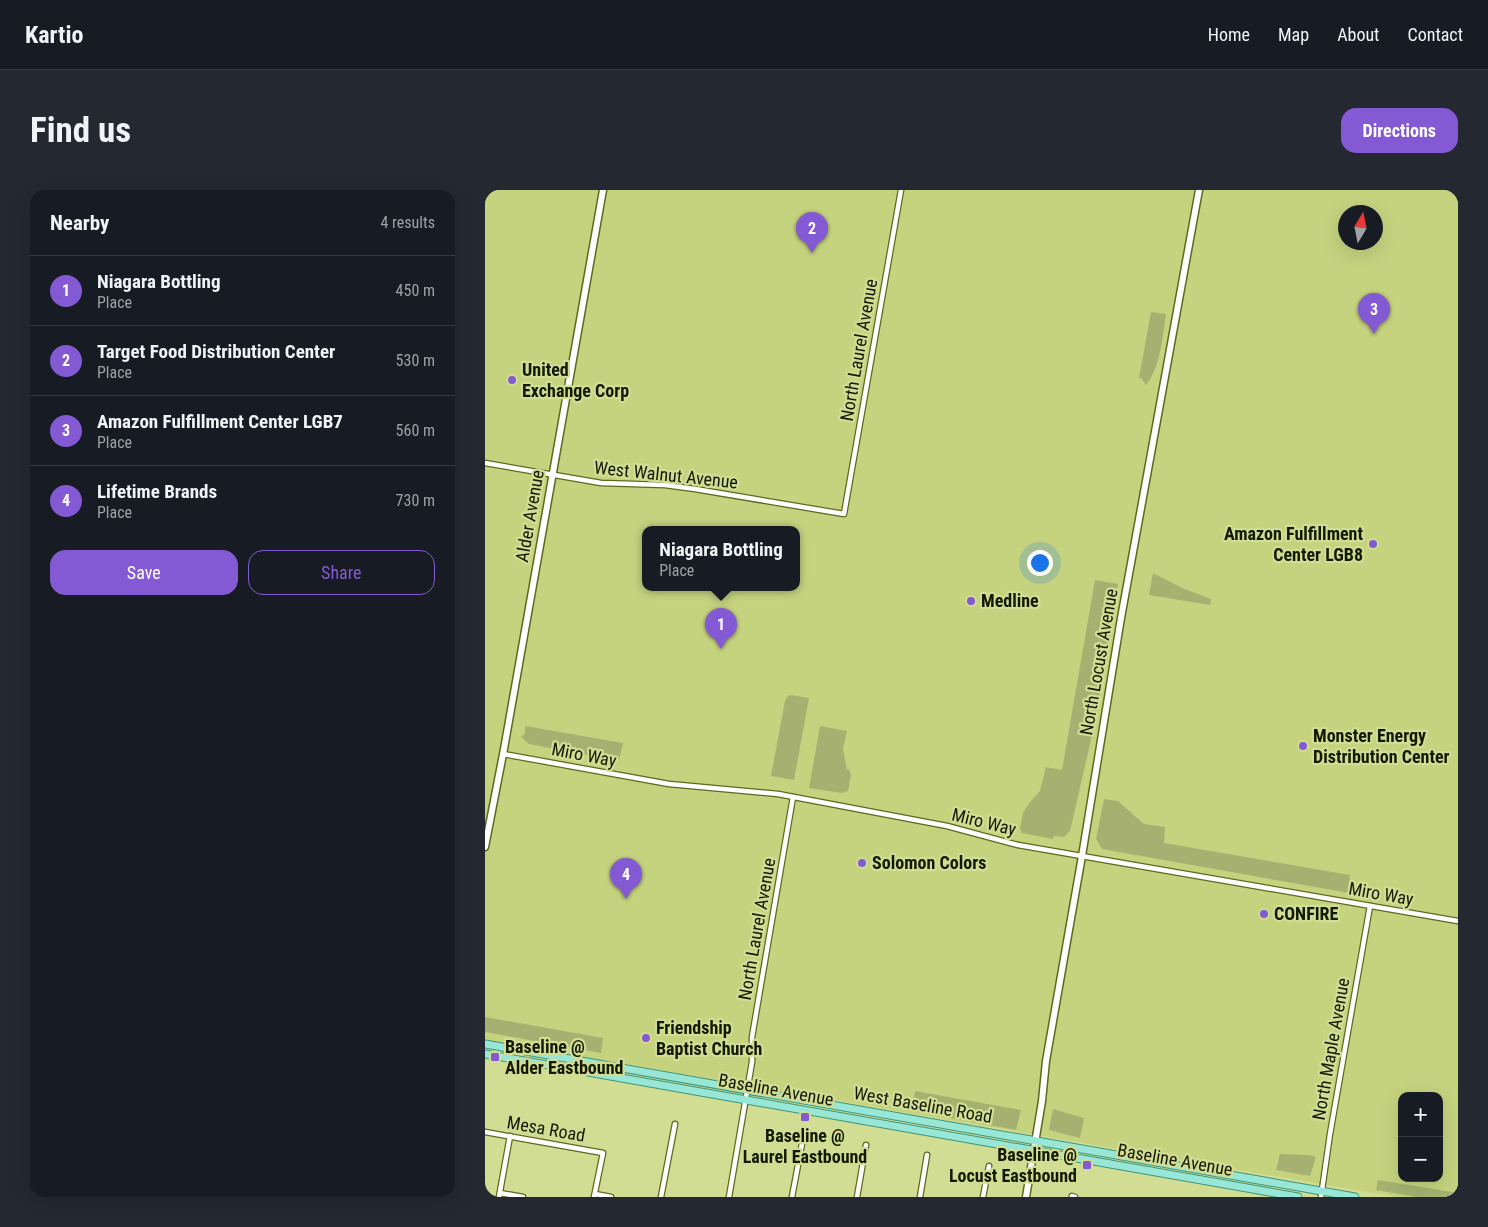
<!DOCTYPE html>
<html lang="en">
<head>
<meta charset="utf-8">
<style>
	:root { --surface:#171b24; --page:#242831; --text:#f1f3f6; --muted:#9ea1a6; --line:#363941; --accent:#845ad4 }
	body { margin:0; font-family:"Roboto Condensed",sans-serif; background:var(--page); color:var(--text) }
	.controls { position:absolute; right:15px; bottom:15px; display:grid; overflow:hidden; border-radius:10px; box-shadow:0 5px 20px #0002 }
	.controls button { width:45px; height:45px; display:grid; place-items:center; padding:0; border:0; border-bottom:1px solid var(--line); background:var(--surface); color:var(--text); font:25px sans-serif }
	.compass { position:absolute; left:853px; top:15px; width:45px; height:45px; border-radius:50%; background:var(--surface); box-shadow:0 5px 20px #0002; rotate:10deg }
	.you { position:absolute; left:554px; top:372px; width:18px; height:18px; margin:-12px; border:4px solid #fff; border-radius:50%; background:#1a73e8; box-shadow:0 0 0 8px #1a73e833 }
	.badge { display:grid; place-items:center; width:32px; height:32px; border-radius:50%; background:var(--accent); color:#fff; font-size:16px; font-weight:700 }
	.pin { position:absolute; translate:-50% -41px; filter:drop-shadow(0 1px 2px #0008) }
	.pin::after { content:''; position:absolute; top:26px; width:18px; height:15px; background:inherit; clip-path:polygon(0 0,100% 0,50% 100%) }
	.popup { position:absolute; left:157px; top:336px; width:158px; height:65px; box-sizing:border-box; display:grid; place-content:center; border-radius:10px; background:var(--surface); filter:drop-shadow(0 1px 4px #0005); font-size:16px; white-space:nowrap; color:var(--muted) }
	.popup b { font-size:19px; color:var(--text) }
	.popup::after { content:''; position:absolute; left:50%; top:100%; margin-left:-10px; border:10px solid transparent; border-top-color:var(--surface) }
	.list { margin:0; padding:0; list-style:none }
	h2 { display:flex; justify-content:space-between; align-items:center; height:65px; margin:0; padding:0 20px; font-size:21px }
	h2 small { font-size:16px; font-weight:400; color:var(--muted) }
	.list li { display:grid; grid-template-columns:32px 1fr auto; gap:15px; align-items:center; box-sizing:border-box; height:70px; padding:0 20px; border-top:1px solid var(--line) }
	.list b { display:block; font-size:19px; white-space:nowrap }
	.list p { margin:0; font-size:16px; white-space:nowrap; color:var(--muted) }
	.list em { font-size:16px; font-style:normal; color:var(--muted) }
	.actions { display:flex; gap:10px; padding:15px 20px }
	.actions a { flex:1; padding:11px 0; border:1px solid var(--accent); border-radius:15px; text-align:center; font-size:18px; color:var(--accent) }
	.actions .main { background:var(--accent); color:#fff }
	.map { position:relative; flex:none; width:973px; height:1007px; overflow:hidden; border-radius:15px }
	header { display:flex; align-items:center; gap:30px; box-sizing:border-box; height:70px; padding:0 25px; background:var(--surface); border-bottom:1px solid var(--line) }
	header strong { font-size:24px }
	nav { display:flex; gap:28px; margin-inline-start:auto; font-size:18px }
	.intro { display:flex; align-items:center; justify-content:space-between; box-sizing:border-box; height:120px; padding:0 30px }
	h1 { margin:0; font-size:35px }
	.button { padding:12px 22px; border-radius:15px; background:var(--accent); color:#fff; font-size:18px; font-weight:700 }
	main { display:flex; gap:30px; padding:0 30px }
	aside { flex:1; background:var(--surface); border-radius:15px; box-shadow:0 5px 20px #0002 }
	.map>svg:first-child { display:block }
</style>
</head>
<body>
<header>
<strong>Kartio</strong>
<nav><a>Home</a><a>Map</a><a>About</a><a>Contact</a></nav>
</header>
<div class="intro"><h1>Find us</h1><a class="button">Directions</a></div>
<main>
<aside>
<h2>Nearby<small>4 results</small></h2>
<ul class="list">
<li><span class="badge">1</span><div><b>Niagara Bottling</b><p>Place</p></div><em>450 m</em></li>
<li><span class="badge">2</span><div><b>Target Food Distribution Center</b><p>Place</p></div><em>530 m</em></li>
<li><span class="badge">3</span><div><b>Amazon Fulfillment Center LGB7</b><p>Place</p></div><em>560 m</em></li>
<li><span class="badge">4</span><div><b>Lifetime Brands</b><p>Place</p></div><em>730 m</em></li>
</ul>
<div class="actions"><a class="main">Save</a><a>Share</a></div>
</aside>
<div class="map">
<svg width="973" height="1007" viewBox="0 0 973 1007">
	<rect width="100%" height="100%" fill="#d1dd92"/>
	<!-- built -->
	<path fill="#c5d37f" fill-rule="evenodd" d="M0,0h973v1007h-62l-911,-157zM861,22h30v30h-30zM161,340h150v58h-150zM917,906h37v82h-37z"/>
	<!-- water -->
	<g fill="#a6b171">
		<path d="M666,122l15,2c-3,21 -6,55 -20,71l-5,-7h-2z"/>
		<path d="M668,383l29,15 29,11 -1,6 -61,-10z"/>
		<path d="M610,390l23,4 -21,125 -3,12 -3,5 3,1 -24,104 -6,6 -10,-1 -1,3 -31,-6 -2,-4 3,-16 7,-11 10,-11 6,-24 16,3z"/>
		<path d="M306,505l18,3 -15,82 -23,-4 14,-75 2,-4z"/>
		<path d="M40,536l98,17 -4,17h-7l-83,-16 -8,-7 4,-4z"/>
		<path d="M335,536l27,5 -4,18 4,21 2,-1 2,6 -3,16 -6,2 -33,-5z"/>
		<path d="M619,609l14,2 26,23 21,3 -1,16 186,32 -1,18 -247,-44 -6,-10z"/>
		<path d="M0,827l118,21 -2,15 -116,-21z"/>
		<path d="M430,901l106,19 -5,20 -104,-19z"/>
		<path d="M568,919l31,9 -4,20 -31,-8z"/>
		<path d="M795,964l28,1 8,2 -6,19 -34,-6z"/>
		<path d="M893,990l80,13v4h-42l-40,-7z"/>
	</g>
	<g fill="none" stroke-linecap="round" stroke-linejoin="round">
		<!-- street casing -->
		<g stroke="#5f681d" stroke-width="7">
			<g id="street">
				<path d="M0,273l116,20 64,2 30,4 149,25 57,-324"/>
				<path d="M18,564l166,30 109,10 169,32 71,19 440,76"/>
				<path d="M0,942l118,21 -9,44"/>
				<path d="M15,1003l23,4"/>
				<path d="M110,1004l16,3"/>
				<path d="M587,1006l3,1"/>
				<path d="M14,1007l11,-61"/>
				<path d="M176,1007l14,-73"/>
				<path d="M244,1007l23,-135v-25l41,-240"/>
				<path d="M307,1007l12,-64"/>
				<path d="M372,1007l9,-52"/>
				<path d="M435,1007l7,-42"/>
				<path d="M498,1007l6,-31"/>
				<path d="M836,1007l9,-63 40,-228"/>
			</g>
		</g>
		<!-- secondary casing -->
		<g stroke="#5f681d" stroke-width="9">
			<g id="secondary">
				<path d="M0,657l19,-98 99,-559"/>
				<path d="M541,1007l16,-96 4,-40 36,-205 39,-238 78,-428"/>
			</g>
		</g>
		<!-- primary casing -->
		<g stroke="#3c9479" stroke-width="9">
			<g id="primary">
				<path d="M0,854l870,153"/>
				<path d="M0,864l813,143"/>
			</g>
		</g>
		<!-- street -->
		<use href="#street" stroke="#fff" stroke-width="4.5"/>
		<!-- secondary -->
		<use href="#secondary" stroke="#fff" stroke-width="6"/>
		<!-- primary -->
		<use href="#primary" stroke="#97e6d6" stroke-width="7"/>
	</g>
	<!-- markers -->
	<g fill="#845ad4" stroke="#d1dd92" stroke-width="2">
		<circle cx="27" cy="190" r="5"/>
		<circle cx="888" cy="354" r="5"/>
		<circle cx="486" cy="411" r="5"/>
		<circle cx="818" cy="556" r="5"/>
		<circle cx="377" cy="673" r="5"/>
		<circle cx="779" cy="724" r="5"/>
		<circle cx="161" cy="848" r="5"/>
		<rect x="5" y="862" width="10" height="10" rx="2.5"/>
		<rect x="315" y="922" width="10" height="10" rx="2.5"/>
		<rect x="597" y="970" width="10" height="10" rx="2.5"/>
	</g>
	<g text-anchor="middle" stroke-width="4.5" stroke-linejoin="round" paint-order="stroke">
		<!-- street labels -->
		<g font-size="18" fill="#141800" stroke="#d1dd92">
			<text transform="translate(374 160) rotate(-80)" y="6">North Laurel Avenue</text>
			<text transform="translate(181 285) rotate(6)" y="6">West Walnut Avenue</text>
			<text transform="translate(45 326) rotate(-80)" y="6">Alder Avenue</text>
			<text transform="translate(614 472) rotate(-80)" y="6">North Locust Avenue</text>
			<text transform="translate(99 565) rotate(11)" y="6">Miro Way</text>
			<text transform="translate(499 632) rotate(14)" y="6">Miro Way</text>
			<text transform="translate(896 704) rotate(10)" y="6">Miro Way</text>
			<text transform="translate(272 739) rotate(-80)" y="6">North Laurel Avenue</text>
			<text transform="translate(846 859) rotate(-80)" y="6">North Maple Avenue</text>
			<text transform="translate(291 900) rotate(10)" y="6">Baseline Avenue</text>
			<text transform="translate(438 915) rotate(10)" y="6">West Baseline Road</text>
			<text transform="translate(61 939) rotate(10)" y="6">Mesa Road</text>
			<text transform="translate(690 970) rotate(10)" y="6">Baseline Avenue</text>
		</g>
		<!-- poi labels -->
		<g font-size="18" font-weight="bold" fill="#141800" stroke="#d1dd92" text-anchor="start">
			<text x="37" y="186">United<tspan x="37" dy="21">Exchange Corp</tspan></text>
			<text x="878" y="350" text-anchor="end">Amazon Fulfillment<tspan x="878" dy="21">Center LGB8</tspan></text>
			<text x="496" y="417">Medline</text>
			<text x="828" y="552">Monster Energy<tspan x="828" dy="21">Distribution Center</tspan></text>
			<text x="387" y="679">Solomon Colors</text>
			<text x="789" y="730">CONFIRE</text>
			<text x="171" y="844">Friendship<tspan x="171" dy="21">Baptist Church</tspan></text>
			<text x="20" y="863">Baseline @<tspan x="20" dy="21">Alder Eastbound</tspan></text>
			<text x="320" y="952" text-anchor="middle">Baseline @<tspan x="320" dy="21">Laurel Eastbound</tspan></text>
			<text x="592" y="971" text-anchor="end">Baseline @<tspan x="592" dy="21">Locust Eastbound</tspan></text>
		</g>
	</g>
</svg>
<div class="controls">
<button>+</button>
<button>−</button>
</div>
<svg class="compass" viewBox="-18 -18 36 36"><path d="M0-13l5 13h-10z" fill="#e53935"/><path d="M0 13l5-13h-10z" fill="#9ea1a6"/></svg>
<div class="you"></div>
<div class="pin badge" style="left:236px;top:459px">1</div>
<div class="popup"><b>Niagara Bottling</b>Place</div>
<div class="pin badge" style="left:327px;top:63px">2</div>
<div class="pin badge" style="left:889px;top:144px">3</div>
<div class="pin badge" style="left:141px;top:709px">4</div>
</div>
</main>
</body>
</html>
